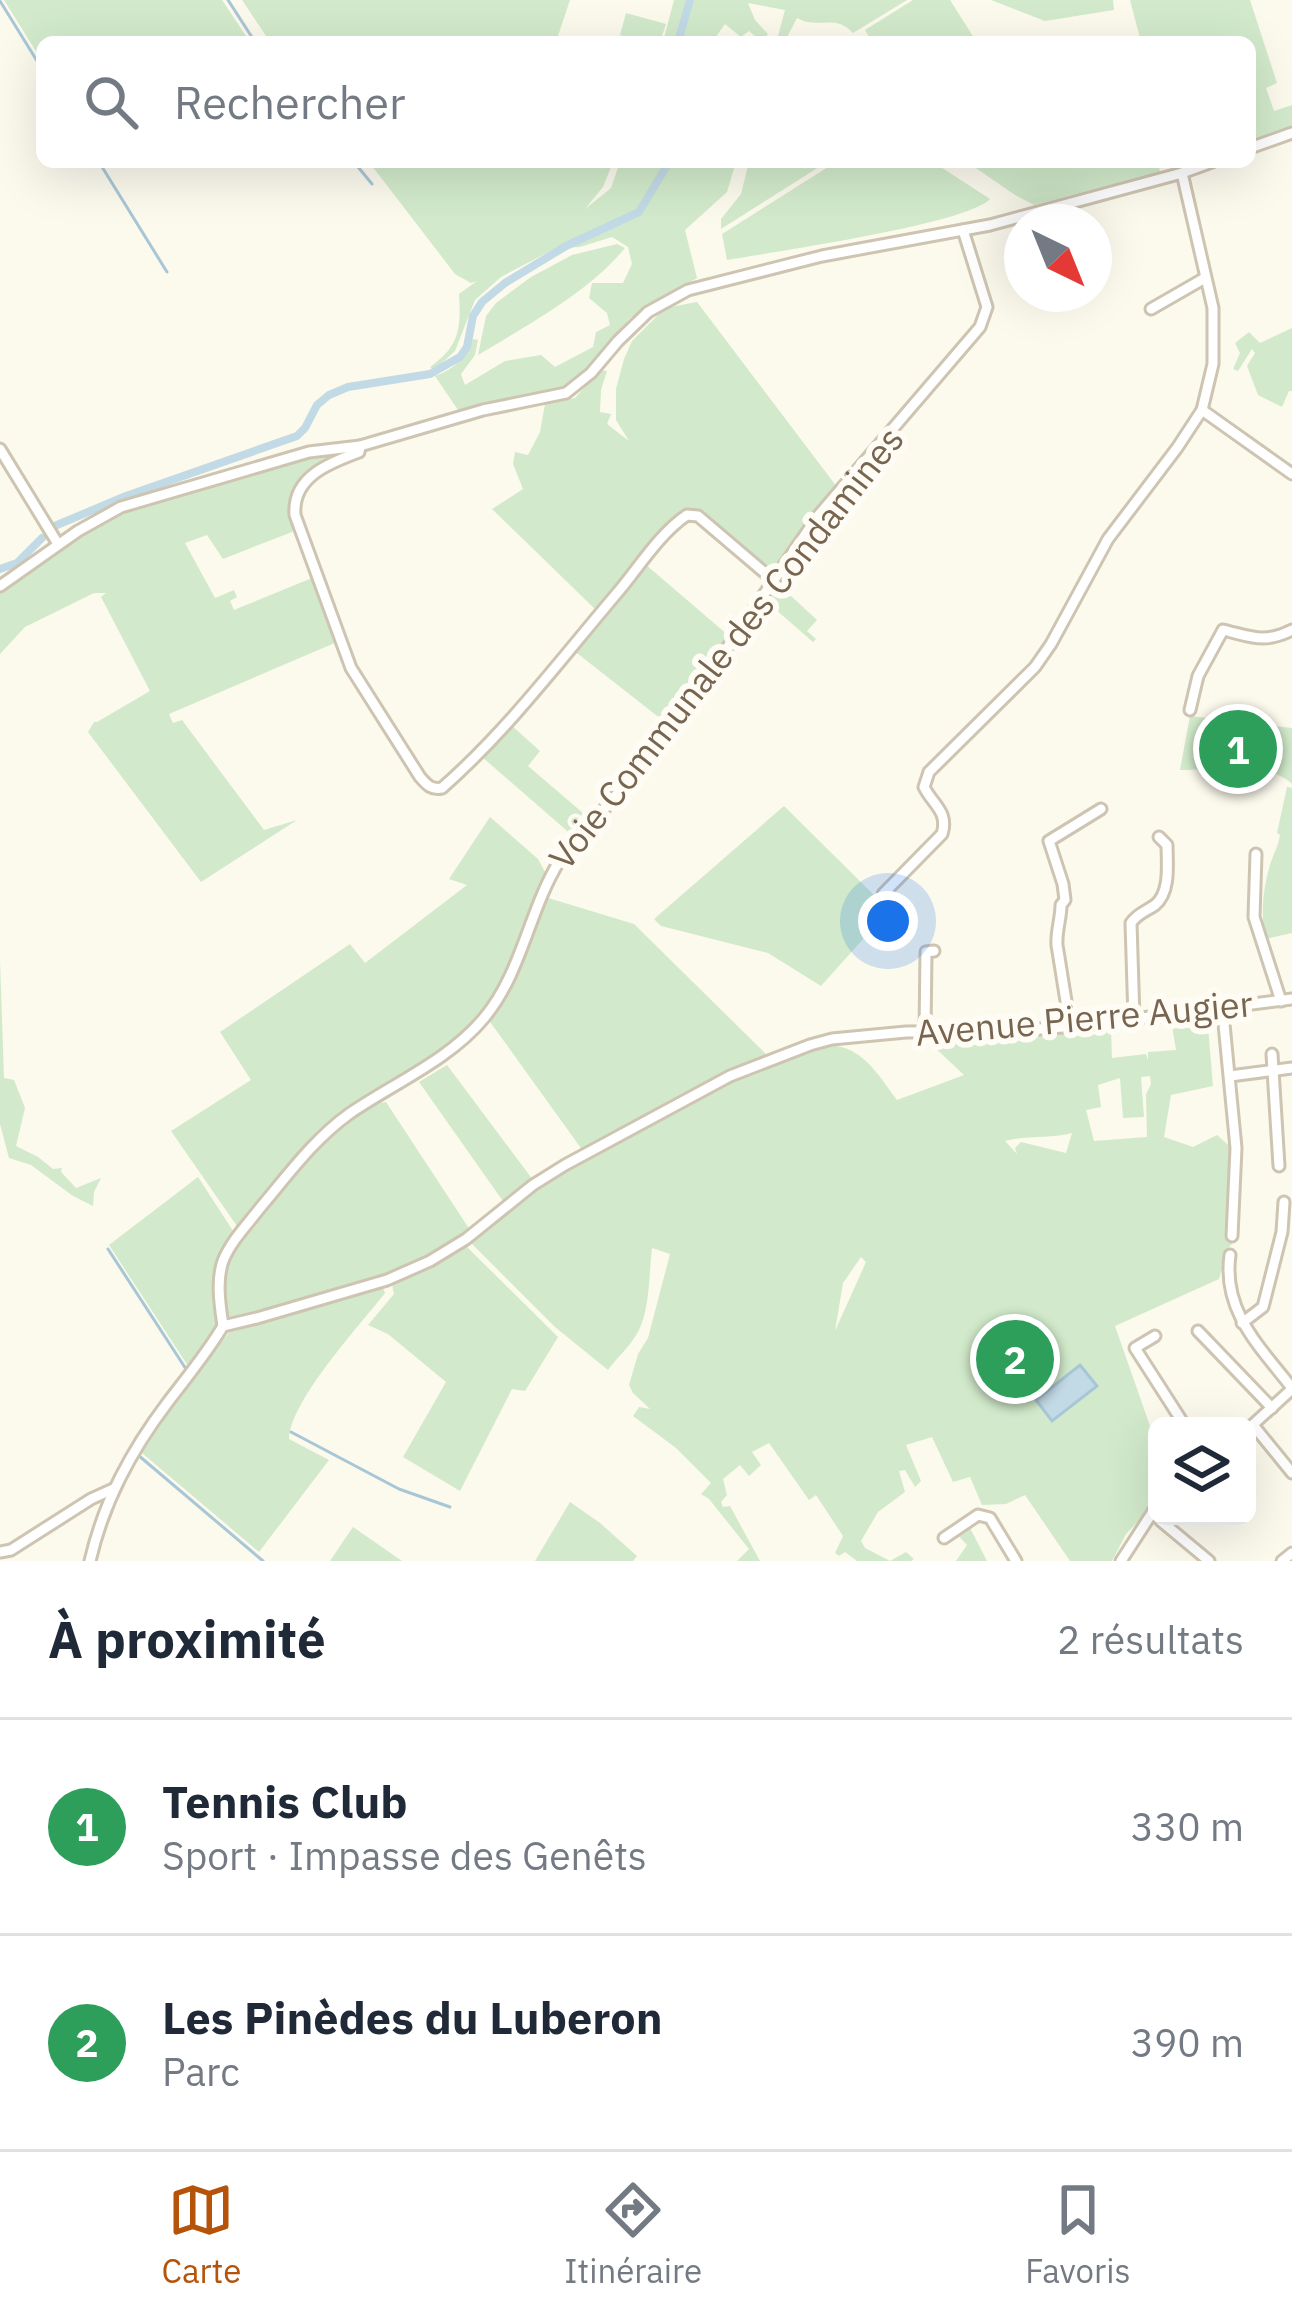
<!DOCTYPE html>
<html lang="fr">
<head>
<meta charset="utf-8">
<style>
	:root { --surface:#fff; --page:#f6f6f7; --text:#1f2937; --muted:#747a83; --line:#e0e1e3; --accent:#b45309 }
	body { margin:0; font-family:"IBM Plex Sans",sans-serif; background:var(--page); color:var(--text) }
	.controls { position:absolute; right:36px; bottom:36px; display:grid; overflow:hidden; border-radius:18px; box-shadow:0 12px 48px #0002 }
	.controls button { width:108px; height:108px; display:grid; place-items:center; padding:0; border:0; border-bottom:3px solid var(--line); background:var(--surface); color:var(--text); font:60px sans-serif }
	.compass { position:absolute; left:1004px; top:204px; width:108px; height:108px; border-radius:50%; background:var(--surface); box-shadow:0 12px 48px #0002; rotate:137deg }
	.you { position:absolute; left:888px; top:921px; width:42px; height:42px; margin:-30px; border:9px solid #fff; border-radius:50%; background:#1a73e8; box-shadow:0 0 0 18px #1a73e833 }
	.badge { display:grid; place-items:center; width:78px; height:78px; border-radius:50%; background:var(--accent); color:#fff; font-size:39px; font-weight:700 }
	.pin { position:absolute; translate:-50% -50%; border:6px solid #fff; box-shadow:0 3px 12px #0006 }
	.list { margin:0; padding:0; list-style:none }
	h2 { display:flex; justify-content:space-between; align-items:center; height:156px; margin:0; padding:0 48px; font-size:51px }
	h2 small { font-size:39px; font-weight:400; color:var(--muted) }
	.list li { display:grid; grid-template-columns:78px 1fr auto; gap:36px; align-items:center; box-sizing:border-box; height:216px; padding:0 48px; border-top:3px solid var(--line) }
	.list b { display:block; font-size:45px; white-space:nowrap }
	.list p { margin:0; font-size:39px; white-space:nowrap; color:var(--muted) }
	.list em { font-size:39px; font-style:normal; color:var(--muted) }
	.icon { flex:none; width:66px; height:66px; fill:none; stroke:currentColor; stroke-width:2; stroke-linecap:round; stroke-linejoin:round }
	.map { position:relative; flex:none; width:1292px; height:1561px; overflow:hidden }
	.search { position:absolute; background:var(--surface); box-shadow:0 12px 48px #0002; left:36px; right:36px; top:36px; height:132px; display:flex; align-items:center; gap:30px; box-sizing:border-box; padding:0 42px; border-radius:18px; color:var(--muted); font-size:45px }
	.sheet { height:588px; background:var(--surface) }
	nav { display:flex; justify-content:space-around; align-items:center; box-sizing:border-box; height:168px; border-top:3px solid var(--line); background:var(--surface); font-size:33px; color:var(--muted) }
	nav a { display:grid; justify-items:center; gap:6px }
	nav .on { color:var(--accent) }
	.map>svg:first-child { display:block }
</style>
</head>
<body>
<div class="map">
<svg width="1292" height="1561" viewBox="0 0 1292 1561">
	<rect width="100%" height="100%" fill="#fcf9ed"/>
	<!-- green -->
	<g fill="#d2eacb" fill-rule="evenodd">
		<path d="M4,0h218l28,42h-208v19z"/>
		<path d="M242,0h328l-14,42h-286z"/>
		<path d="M674,0h233l-54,33c-18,-20 -34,-3 -56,-15l-11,21 -8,-3 7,-26 -37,-7 7,17 13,14 -6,8 -13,-11 -8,6 -16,-13 -13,18h-49z"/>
		<path d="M913,0h37l24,38 -7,4h-95l-7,-12z"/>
		<path d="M991,0h122l1,10 -69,11z"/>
		<path d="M1130,0h120l27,83 -11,5 8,23 18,-6v23l-42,14v-100h-109z"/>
		<path d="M626,13l40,11 -6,18h-18l-22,-7z"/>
		<path d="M369,162h244l-10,25 -18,22 26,-21 9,-26h115v3l-8,27 -42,38 12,48 -67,40 -49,57 -12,10 -49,14 -62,11 -23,-34c20,-7 31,-19 38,-37l5,1 -3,15 -14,19 4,11 40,-24 36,-6 14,12 38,-20 3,-15 14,-7 -3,-12 -18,-15 3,-15h31l9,-19 -4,-17 -16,-10 -32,10 -24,1 -55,29 -26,23 -20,51 -21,19 -4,-3c30,-21 31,-39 29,-73l18,-13 -6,2 -16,-9z"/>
		<path d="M749,162h78l-106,67v-10l20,-25z"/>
		<path d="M836,162h97l57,37c-23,25 -217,53 -263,61l-5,-26z"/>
		<path d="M967,162h191l2,10 -126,33 -19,-10z"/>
		<path d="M617,244l8,4c-36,44 -99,78 -147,107l8,-39 10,-13 35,-26 41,-22z"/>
		<path d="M697,302l140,185 -63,85 -6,-1 -78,-63 -93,103 -105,-102 31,-20 -10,-25 2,-12 13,3 12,-23 5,-28 30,-6 25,-28 7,1 -6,19 -1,22 11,2 -4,10 22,17 -13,-21v-31l8,-30 8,-18 33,-33z"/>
		<path d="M1292,328v63h-3l-7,16 -24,-12 -11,-29 8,-13 -3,-4 -14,22 -5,-2 7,-16 -5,-10 14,-11 11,11z"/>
		<path d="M348,451c-16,11 -51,26 -56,46 -2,11 3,21 5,31l-5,4 -69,27 -16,-24 -22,8 30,55 19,-8 3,7 -7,4 4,9 78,-32 25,64 -168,72 4,9 9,-3 82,110 33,-10 -96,62 -113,-150 6,-10h3l53,-31 -49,-94 5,-4h-12l-69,34 -25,27v-63l64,-46 58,-33 149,-47 36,-10z"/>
		<path d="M645,564l84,72 -59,90 -97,-76z"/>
		<path d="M778,584l39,36 -10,11 9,8 -3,3 -46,-40z"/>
		<path d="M1190,716l102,12v56c-23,-23 -80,-14 -112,-14z"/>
		<path d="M511,725l29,26 -12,15 62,53 -17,17 -91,-79z"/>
		<path d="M1287,787l5,1v145l-26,6c-6,-21 -3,-52 4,-74 3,-10 8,-18 10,-30l-3,-2z"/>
		<path d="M784,806l102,101 -5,12 -60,67 -53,-33 -107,-27 -7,-7z"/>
		<path d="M490,817l48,42 7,13c-18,42 -29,90 -54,129 -39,59 -108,80 -162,122 -35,28 -62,71 -90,106l-68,-98 80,-51 -31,-48 130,-88 15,19 102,-78 -18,-6z"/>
		<path d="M545,897l89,27 134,132 -59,26 -126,69 -95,-132z"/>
		<path d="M0,960l4,118 10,2 11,28 -9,38 22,11 15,12 9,-1 -1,4 15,16 25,-10 -7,14 -1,14 -20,-10 -42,-31 -22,-7 -9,-34z"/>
		<path d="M1207,1015l6,71 -42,9 -7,42 29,10 24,-12 15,13 -3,32 9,7 -3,53 -8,10 -8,29 -104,47 42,120v55l-31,33 -14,27h-42l-45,-66 -19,9 -24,1 -12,-28 -17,5 -21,-45 -26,8 15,36 -6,6 -10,-17 -6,1 6,21 -27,20 -17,29 4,7 25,13 16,-9 8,7 -3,2h-54l-12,-9 -6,4 -4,-3 8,-17 -27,-41 -7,5 -40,-57 -17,9 9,13 -12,11 -9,-11 -17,14 4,16 -6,7 2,5 7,-1 30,55h-23l12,-12 -40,-50 -8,-5 10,-11 -35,-35 -43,-32 6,-9 11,2 -17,-16 -4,-8 9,-31 10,-16 22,-84 -18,-6c-3,26 -2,59 -13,82 -9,17 -21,26 -31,40l-53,-43 -84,-84 2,-5c22,-18 43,-36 65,-52 63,-44 142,-82 212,-114 17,-7 62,-28 78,-27 35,1 50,30 69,55l67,-25 -35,-33 8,-6 51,2 123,-9 1,29 34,-4 2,6v-8l28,-2 -4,-24zM1150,1076l1,8 -5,10 1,43 -53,4 -8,-31 15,-3 -3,-22 22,-7 3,40 21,-1 -3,-40zM1072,1133l-6,20 -45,-11 -6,6 2,6 -12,-13c20,-6 46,-2 67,-8zM861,1257l5,5 -31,69 8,-48z"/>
		<path d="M447,1065l86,115 -28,24 -86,-122z"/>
		<path d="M386,1102l84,128c-69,48 -137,62 -216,85l-17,4 -9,-3 -4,-38 9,-28 83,-104c19,-18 43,-40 70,-44z"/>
		<path d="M198,1177l37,57 -17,33 -1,60 -8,17 -19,25 -81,-124z"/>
		<path d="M466,1246l92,91 -33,54 -13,-2 -52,102 -57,-34 43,-75 -58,-48 -20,-9 26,-31 -2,-10 36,-16z"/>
		<path d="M383,1288l2,5c-25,32 -95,108 -96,146l40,21 -70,92 -117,-99 49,-74 39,-48 17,-8 20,-2z"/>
		<path d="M570,1502l30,21 37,33 -4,5h-98z"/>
		<path d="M968,1524l19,37h-31l11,-16 -11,-12z"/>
		<path d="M353,1527l49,34h-72z"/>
	</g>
	<!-- water -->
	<path fill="#c2dae5" stroke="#a8c7d6" stroke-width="3" d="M1080,1365l17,21 -45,35 -16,-21z"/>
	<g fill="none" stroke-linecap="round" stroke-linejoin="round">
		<!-- stream -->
		<g stroke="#a8c7d6" stroke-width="3">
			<path d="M228,0l27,42"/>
			<path d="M0,1l42,68"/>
			<path d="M99,162l68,110"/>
			<path d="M354,162l18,22"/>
			<path d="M108,1249l78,120"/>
			<path d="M291,1432l108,57 51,18"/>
			<path d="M138,1455l125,106"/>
		</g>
		<!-- canal -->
		<g stroke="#c2dae5" stroke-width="8">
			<path d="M678,42l12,-42"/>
			<path d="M57,525l69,-29 171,-60 8,-8 12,-23 12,-10 19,-8 82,-13 30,-17 7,-10 6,-31 9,-14 23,-19 61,-37 73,-34 30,-50"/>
			<path d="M0,569l17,-6 25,-25"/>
		</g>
		<!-- street casing -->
		<g stroke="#cec4b2" stroke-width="15">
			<g id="street">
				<path d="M1250,148l42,-15"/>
				<path d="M1151,309l54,-31"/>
				<path d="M1202,410l90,64"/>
				<path d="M360,446l-1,6c-30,11 -67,25 -64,63l56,153 69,109c7,8 11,13 22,11 66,-58 119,-129 176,-196 21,-25 42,-59 69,-77l11,1 74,63"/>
				<path d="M0,449l58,95"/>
				<path d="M0,586l78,-55 43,-24 188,-55 51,-6 123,-36 83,-17 25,-20 27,-32 30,-29 40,-22 134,-34 168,-31 192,-52 30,-11"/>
				<path d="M1190,710l8,-34 25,-46c29,7 41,14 69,0"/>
				<path d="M1256,854l-2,63 27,84"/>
				<path d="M883,894l59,-60c7,-22 -9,-29 -18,-47l5,-15 106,-105 16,-23 57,-105 69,-91 25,-38 11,-46v-56l-31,-135"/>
				<path d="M1226,1008l-2,16 12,124 -4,88"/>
				<path d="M1134,1019l-3,-96c7,-10 14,-11 24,-18 16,-13 12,-42 12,-60l-8,-8"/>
				<path d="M1070,1026l-13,-81c-1,-14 4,-26 4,-40l4,-5 -2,-16 -14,-43 52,-32"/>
				<path d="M925,1032l1,-80 8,-1"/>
				<path d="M1272,1054l7,112"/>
				<path d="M1230,1076l62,-8"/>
				<path d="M1230,1255c-8,56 30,92 62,133"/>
				<path d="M1242,1323l21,-16 19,-75 2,-30"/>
				<path d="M223,1326c-3,-21 -7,-45 0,-65 8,-20 24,-36 37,-53 28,-33 53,-68 89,-94 45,-31 99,-53 135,-96 38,-45 45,-109 76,-158l103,-119 155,-225 162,-189 7,-20 -24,-77"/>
				<path d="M223,1326l34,-8 130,-38 43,-19 36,-22 67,-54 32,-20 165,-89 80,-31 22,-6 74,-7 109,-1 71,-6 206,-26"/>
				<path d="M1198,1331l74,77"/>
				<path d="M1155,1336l-20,12 50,78"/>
				<path d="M1253,1425l39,48"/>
				<path d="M1247,1430l45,-41"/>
				<path d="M1153,1511l8,10 48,40"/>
				<path d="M944,1538l34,-23 12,3 26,43"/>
				<path d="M0,1552l11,-2 80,-51 22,-10"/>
				<path d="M90,1561c14,-60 41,-110 78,-159 19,-25 39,-49 55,-76"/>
				<path d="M1121,1561l33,-51"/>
				<path d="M1282,1561l10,-8"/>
			</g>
		</g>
		<!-- street -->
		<use href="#street" stroke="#fff" stroke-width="9"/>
	</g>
	<g text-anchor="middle" stroke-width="12" stroke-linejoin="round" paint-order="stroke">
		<!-- street labels -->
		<g font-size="36" fill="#776550" stroke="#fefcf4">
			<text transform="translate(726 648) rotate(-52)" y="13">Voie Communale des Condamines</text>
			<text transform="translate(1084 1018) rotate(-5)" y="13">Avenue Pierre Augier</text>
		</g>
	</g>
</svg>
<div class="controls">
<button><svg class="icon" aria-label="layers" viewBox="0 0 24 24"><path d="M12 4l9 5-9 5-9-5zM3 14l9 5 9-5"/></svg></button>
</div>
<svg class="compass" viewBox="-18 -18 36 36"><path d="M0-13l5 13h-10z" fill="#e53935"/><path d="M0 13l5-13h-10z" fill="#747a83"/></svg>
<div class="you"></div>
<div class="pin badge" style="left:1238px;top:749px;background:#2e9e5b">1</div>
<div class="pin badge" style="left:1015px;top:1359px;background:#2e9e5b">2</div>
<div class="search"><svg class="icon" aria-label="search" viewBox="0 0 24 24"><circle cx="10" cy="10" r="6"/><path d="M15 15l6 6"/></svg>Rechercher</div>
</div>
<section class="sheet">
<h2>À proximité<small>2 résultats</small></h2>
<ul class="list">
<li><span class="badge" style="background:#2e9e5b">1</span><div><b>Tennis Club</b><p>Sport · Impasse des Genêts</p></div><em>330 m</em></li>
<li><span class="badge" style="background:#2e9e5b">2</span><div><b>Les Pinèdes du Luberon</b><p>Parc</p></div><em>390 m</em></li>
</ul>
</section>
<nav>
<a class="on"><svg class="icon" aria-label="map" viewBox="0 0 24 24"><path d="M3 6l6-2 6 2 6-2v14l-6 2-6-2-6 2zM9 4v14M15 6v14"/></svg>Carte</a>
<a><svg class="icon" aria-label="directions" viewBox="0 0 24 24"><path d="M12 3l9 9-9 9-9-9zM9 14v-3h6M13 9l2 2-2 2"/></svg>Itinéraire</a>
<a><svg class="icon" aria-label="saved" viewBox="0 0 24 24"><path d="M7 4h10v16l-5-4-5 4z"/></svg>Favoris</a>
</nav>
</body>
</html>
